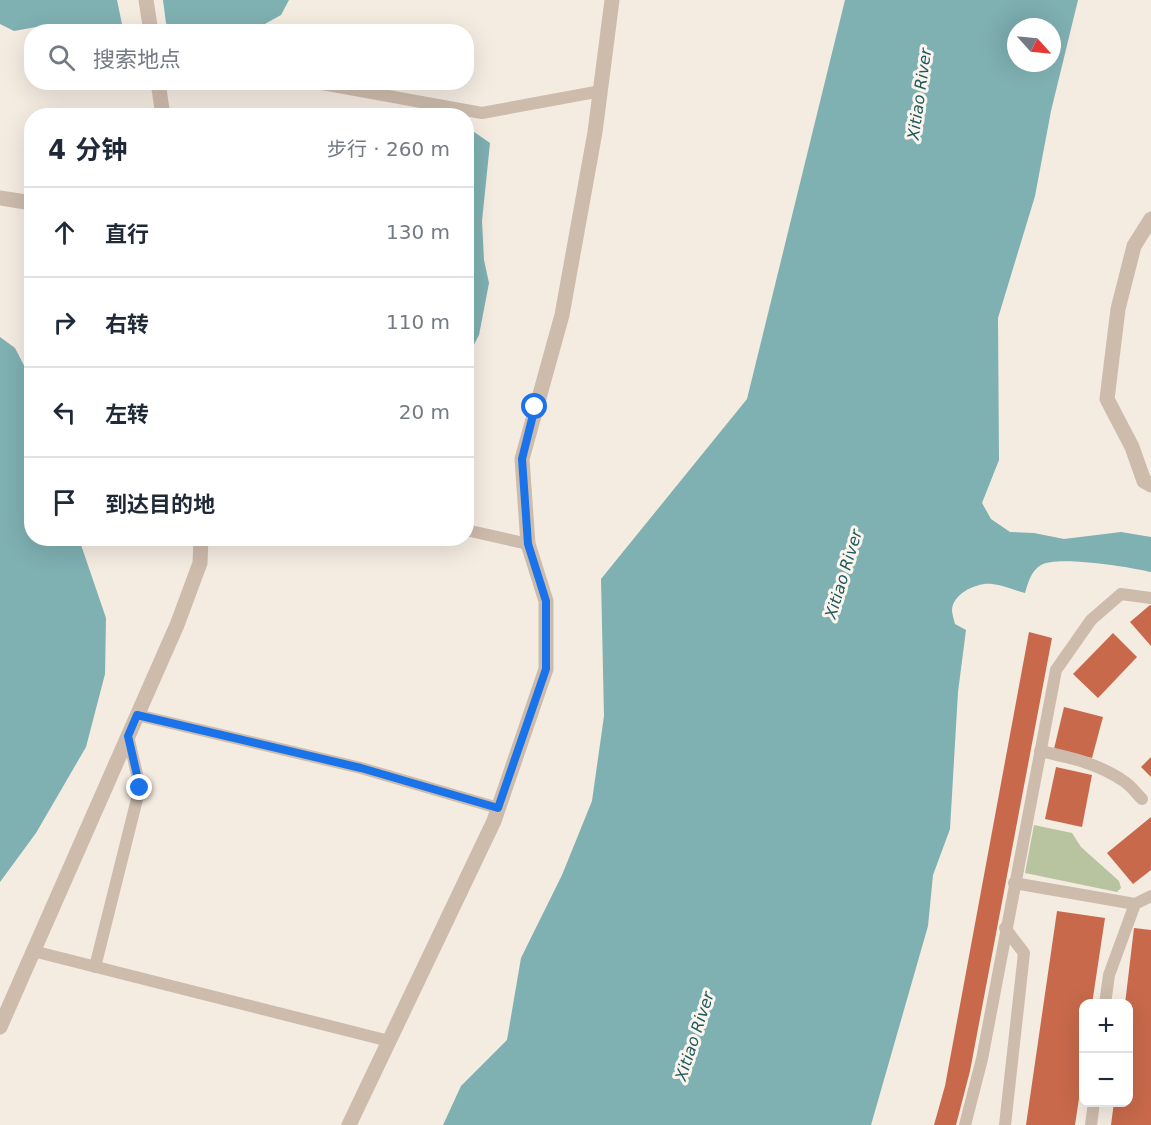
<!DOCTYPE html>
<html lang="zh">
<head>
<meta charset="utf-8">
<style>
	:root { --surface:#fff; --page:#f2f2f3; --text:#1f2937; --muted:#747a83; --line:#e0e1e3 }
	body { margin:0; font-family:"DejaVu Sans","Noto Sans SC",sans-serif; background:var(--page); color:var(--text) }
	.controls { position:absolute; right:18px; bottom:18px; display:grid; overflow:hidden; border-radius:12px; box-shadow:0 6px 24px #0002 }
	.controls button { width:54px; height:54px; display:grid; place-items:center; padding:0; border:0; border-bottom:2px solid var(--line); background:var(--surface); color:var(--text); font:30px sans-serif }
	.compass { position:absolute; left:1007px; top:18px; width:54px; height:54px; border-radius:50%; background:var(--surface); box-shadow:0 6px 24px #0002; rotate:117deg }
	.stop { position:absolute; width:18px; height:18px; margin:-14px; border:4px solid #1a73e8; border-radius:50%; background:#fff }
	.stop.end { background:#1a73e8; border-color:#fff; box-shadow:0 2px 6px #0008 }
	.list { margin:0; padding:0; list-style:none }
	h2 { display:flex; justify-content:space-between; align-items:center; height:78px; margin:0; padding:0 24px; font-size:26px }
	h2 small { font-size:20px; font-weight:400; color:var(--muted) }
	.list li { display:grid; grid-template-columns:39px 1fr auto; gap:18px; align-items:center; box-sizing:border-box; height:90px; padding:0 24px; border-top:2px solid var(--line) }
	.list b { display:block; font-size:22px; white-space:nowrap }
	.list em { font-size:20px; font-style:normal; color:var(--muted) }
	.icon { flex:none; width:33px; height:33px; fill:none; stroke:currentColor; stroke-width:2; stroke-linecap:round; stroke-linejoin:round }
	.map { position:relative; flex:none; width:1151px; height:1125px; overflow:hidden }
	.search { position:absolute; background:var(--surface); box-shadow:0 6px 24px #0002; left:24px; top:24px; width:450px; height:66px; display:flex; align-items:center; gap:15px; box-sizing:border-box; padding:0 21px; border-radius:24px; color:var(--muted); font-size:22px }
	.panel { position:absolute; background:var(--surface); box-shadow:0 6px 24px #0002; left:24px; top:108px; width:450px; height:438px; border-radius:24px }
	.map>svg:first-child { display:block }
</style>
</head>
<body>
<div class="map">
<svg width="1151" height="1125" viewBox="0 0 1151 1125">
	<rect width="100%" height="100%" fill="#f4ebe1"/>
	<!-- green -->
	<path fill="#b8c4a0" d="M1034,825l38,8 9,14 38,34 2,7 -4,4 -92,-19z"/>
	<!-- water -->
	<g fill="#7fb0b2" fill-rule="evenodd">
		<path d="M0,0h117l6,29 -87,-2 -22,4 -14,-7z"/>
		<path d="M163,0h126l-8,15 -29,16h-81l-5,-8z"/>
		<path d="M845,0h233l-27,111 -16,85 -37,122 1,142 -17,43 9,16 19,13 24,1 30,6 57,-7 30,5v35c-20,-5 -95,-17 -110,-7 -10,6 -13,18 -16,28 -11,-3 -22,-8 -33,-9 -14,-2 -39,9 -40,26 0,4 2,10 3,14l11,6 -8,62 -8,137 -17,46 -5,51 -57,199h-428l18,-39 46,-46 14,-82 41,-83 30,-74 12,-85 -3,-137 146,-180zM1016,27h36v36h-36z"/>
		<path d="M467,127l23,16 -8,78 2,39 5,23 -10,52 -11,21z"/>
		<path d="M0,337l15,11 16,31 1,159 47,1 27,79 -1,56 -19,73 -50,86 -36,49z"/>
	</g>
	<!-- building -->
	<g fill="#c8694b">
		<path d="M1150,605l1,1v40l-21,-24z"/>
		<path d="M1029,632l23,6 -82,433 -14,54h-22l11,-39z"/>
		<path d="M1113,633l24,24 -39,41 -25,-24z"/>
		<path d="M1064,707l39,10 -11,41 -38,-9z"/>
		<path d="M1151,757v20l-10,-10z"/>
		<path d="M1056,767l36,8 -10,52 -37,-8z"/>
		<path d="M1151,817v53l-18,14 -26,-31z"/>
		<path d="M1057,911l48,7 -13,86h-8v61l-9,60h-49z"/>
		<path d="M1134,928l17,2v195h-40l3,-23h14v-98h-3z"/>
	</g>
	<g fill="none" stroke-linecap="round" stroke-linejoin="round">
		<!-- service -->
		<g stroke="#cdbbac" stroke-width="12">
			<path d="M311,82l171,31 119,-22"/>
			<path d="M466,530l62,14"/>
			<path d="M137,715l224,53 137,40"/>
			<path d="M1040,751c29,6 60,13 85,31 6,4 11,11 17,17"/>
			<path d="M1014,883l121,21 16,-8"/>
			<path d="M33,951l356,90"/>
			<path d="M95,967l45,-180 -12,-51"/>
			<path d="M1105,1004l4,-29 26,-71"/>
			<path d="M965,1125l17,-66 74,-389 35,-50 30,-26 30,4"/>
			<path d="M1005,1125l19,-172 -19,-25"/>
			<path d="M1091,1125l3,-23"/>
		</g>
		<!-- minor -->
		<g stroke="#cdbbac" stroke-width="15">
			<path d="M0,198l32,5"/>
			<path d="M1151,219l-17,27 -16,63 -11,90 25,48 12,34 7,4"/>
			<path d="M349,1125l145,-304 52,-152v-68l-18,-57 -6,-85 40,-144 33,-183 17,-132"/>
		</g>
		<!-- tertiary -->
		<g stroke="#cdbbac" stroke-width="15">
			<path d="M146,0l5,32"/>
			<path d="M158,82l5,34"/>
			<path d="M0,1027l177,-402 23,-62 1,-25"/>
		</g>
	</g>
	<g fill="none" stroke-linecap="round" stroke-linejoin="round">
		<!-- route -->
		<path stroke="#1a73e8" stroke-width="8" d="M140,788l-12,-52 9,-21 224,53 137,40 48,-139v-68l-18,-57 -6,-85 13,-52"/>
	</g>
	<g text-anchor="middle" stroke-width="6" stroke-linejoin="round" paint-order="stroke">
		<!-- water labels -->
		<g font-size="16" font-style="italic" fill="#1f5a5e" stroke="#fbf5ee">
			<text transform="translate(919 94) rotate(-82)" y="6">Xitiao River</text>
			<text transform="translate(843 574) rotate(-73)" y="6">Xitiao River</text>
			<text transform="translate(694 1036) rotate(-72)" y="6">Xitiao River</text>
		</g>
	</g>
</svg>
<div class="controls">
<button>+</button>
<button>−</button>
</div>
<svg class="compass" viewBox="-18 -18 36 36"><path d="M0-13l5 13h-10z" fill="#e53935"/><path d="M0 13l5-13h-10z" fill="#747a83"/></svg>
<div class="stop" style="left:535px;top:407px"></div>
<div class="stop end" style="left:140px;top:788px"></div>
<div class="search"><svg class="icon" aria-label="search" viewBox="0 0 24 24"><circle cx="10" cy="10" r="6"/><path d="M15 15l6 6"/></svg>搜索地点</div>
<section class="panel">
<h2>4 分钟<small>步行 · 260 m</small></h2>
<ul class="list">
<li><svg class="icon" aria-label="ahead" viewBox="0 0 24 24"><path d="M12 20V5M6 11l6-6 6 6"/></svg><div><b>直行</b></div><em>130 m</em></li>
<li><svg class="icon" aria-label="right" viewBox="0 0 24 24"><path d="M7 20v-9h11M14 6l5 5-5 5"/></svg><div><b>右转</b></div><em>110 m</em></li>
<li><svg class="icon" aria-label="left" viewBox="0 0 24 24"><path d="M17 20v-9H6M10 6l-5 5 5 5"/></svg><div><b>左转</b></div><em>20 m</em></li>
<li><svg class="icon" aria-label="arrive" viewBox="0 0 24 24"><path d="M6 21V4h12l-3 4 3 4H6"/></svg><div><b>到达目的地</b></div></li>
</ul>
</section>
</div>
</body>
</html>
